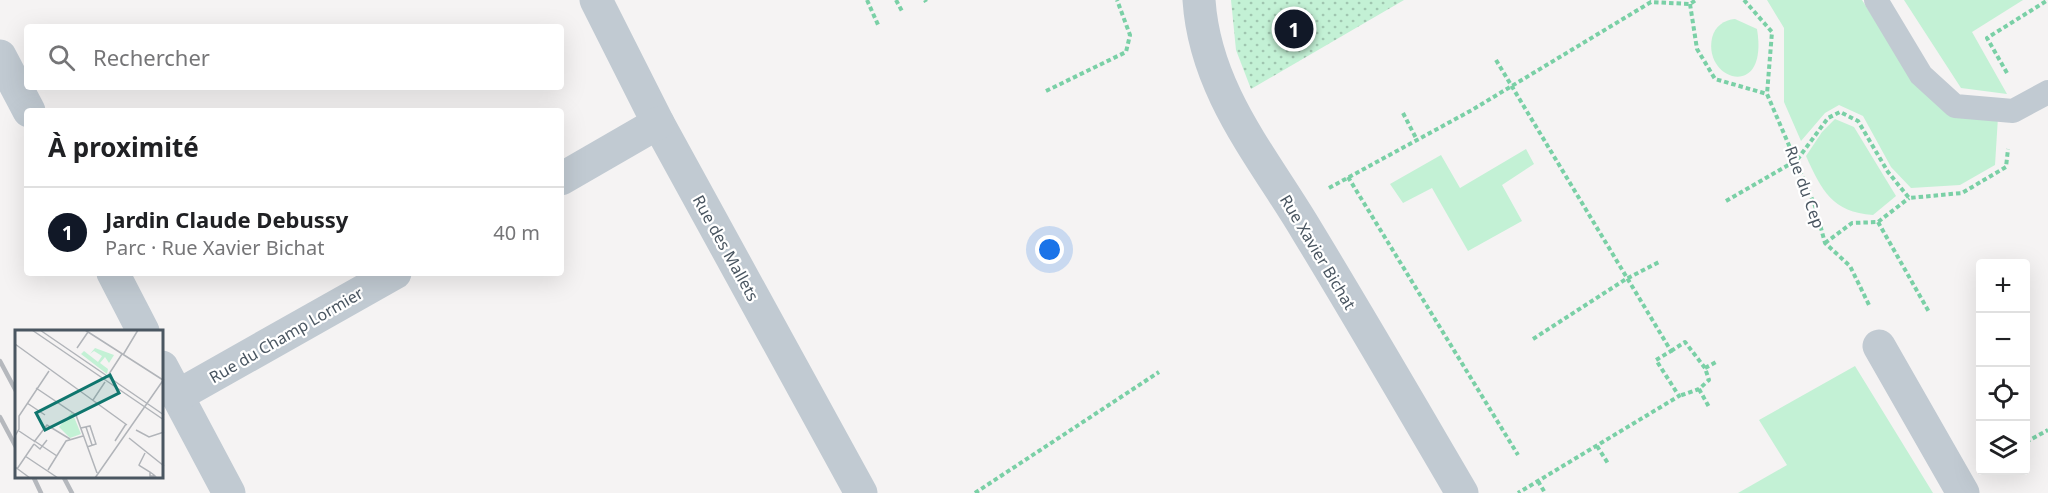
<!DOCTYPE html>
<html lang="fr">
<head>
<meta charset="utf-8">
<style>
	:root { --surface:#fff; --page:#f2f2f2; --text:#202124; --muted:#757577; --line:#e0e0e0; --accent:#111827 }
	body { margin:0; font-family:"Noto Sans",sans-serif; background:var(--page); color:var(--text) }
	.controls { position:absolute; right:18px; bottom:18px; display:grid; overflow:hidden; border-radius:6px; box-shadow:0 6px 24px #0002 }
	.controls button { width:54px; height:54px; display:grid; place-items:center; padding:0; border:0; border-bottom:2px solid var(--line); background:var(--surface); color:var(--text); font:30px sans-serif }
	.you { position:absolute; left:1050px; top:250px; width:21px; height:21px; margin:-15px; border:4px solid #fff; border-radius:50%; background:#1a73e8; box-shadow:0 0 0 9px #1a73e833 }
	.badge { display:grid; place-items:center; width:39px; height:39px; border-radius:50%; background:var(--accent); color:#fff; font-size:20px; font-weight:700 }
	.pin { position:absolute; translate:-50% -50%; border:3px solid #fff; box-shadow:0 2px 6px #0006 }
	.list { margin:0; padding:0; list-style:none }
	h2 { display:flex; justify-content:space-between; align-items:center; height:78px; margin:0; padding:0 24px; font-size:26px }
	h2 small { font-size:20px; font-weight:400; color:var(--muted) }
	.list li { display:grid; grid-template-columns:39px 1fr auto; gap:18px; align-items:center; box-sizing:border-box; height:90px; padding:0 24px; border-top:2px solid var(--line) }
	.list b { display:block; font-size:22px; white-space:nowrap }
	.list p { margin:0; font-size:20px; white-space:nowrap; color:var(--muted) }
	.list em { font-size:20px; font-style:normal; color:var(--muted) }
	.icon { flex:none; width:33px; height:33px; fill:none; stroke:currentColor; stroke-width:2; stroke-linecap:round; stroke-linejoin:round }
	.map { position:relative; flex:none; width:2048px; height:493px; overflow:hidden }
	.search { position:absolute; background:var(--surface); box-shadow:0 6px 24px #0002; left:24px; top:24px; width:540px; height:66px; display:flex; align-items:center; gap:15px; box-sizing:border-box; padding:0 21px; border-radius:6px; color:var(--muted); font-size:22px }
	.panel { position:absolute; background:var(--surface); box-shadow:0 6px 24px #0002; left:24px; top:108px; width:540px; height:168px; border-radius:6px }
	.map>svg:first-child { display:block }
</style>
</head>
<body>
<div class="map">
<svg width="2048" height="493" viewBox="0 0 2048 493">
	<defs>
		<pattern id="park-dots" width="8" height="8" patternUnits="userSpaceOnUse" patternTransform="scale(1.5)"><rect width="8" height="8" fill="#c3f1d5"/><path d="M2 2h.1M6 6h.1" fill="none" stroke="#a0c6b0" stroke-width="1.8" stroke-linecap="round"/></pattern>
	</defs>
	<rect width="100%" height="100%" fill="#f5f3f3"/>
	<!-- grass -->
	<g fill="#c3f1d5">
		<path d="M1767,0h95l49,76 87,41 -3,48 -35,20 -49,3 -20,-21 -28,-51 -24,-11 -14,8 -24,28 -17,-39v-74z"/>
		<path d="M1904,0h119l-51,32 35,62 -46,-6z"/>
		<path d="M1735,19l22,10c12,72 -54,52 -45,9 3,-12 12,-18 23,-19z"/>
		<path d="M1835,119l19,8 42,69 -23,19c-41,-3 -51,-24 -67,-59l16,-24z"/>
		<path d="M1526,149l8,15 -32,21 20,36 -54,30 -36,-63 -29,15 -13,-19 51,-29 19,33z"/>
		<path d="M1855,366l78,127h-195l49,-28 -28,-45z"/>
	</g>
	<!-- park -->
	<path fill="url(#park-dots)" d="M1231,0h173l-153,89 -15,-39z"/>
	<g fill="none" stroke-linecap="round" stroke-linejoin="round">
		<!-- path -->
		<g stroke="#7ad0a6" stroke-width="4" stroke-dasharray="4.5 3" stroke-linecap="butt">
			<path d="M867,0l12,27"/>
			<path d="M896,0l7,13"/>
			<path d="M925,0l1,2"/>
			<path d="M1744,0l28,32 -5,62 48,112 10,37 25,23 20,41"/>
			<path d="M1690,4l7,45 18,30 52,15"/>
			<path d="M1496,60l175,291 -15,9 23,36 -161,97"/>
			<path d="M2007,73l-20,-35 61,-38"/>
			<path d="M1046,91l80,-39 4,-17 -13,-35"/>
			<path d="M1403,113l14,27"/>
			<path d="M1348,177l170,278"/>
			<path d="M1329,188l143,-78 179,-108 39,2 6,-4"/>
			<path d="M1726,201l71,-41 31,-42 12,-6 18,9 30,51 21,26 53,-5 44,-26 2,-18"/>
			<path d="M1878,222l51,90"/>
			<path d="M1825,243l27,-20 26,-1 31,-24"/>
			<path d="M1533,339l93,-60 35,-18"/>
			<path d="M1671,351l14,-9 20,26 4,12 -10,9 -20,7"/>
			<path d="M1705,368l13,-7"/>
			<path d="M1699,389l10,18"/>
			<path d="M2026,442l22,-12"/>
			<path d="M1597,446l12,19"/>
			<path d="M1538,481l7,12"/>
			<path d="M975,493l184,-121"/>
		</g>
		<!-- lane -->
		<path stroke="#c1cad2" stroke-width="24" d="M1876,0l45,75 34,31 58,5 35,-19"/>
		<!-- street -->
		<g stroke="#c1cad2" stroke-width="33">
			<path d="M596,0l62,123 203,370"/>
			<path d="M1199,0c6,91 64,157 108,231 53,87 104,175 155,262"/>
			<path d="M0,56l29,55"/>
			<path d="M561,179l97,-56"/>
			<path d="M113,273l30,58"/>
			<path d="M1879,346l84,147"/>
			<path d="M162,367l67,126"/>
			<path d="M177,396l218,-123"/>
		</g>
		<!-- rail -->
		<g stroke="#b5b8bd" stroke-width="4.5">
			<path d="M0,361l16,30"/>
			<path d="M0,417l16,30"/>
			<path d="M33,476l8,17"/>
			<path d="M63,476l9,17"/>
		</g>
	</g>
	<g text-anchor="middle" stroke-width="4.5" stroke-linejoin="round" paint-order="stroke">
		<!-- street labels -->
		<g font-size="16" fill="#4a5661" stroke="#fff">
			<text transform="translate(1805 187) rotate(70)" y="6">Rue du Cep</text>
			<text transform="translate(726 248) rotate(61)" y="6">Rue des Mallets</text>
			<text transform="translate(1318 252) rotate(59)" y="6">Rue Xavier Bichat</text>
			<text transform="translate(286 335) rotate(-30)" y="6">Rue du Champ Lormier</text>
		</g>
	</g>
	<!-- overview -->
	<g transform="translate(15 330)">
		<rect width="148" height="148" fill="#f5f3f3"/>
		<path d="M80,18l19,7 -5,8 -4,-6 -5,6 8,6 -1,5 -26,-20 3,-3 14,11 4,-6 -8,-5 -4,3z" fill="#c3f1d5"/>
		<path d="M57,82l9,22 -11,4 -11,-11z" fill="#c3f1d5"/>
		<path fill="none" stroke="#b1b4b9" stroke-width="1.5" d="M17,0l132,90M25,0l124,85M70,0l78,50M0,14l112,81M62,18l11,-16M108,25l15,-25M94,44l13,-20M21,58l40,27 21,58M78,70l12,-18M12,73l18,12M71,97l6,18M66,98l9,-2 6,18 -9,3M121,100l13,7 15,-5M4,101l15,10M0,106l4,-7v-13l30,-45M114,108l35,28M18,110l24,16M100,111l11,-17M19,112l13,-17 23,14M19,114l6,5 7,-9M130,123l-6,12 1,1 10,6 4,3 1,1h-5v-4M10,126l33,22M0,137l15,11M2,139l17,-25M33,140l18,-29 17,-5M80,148l69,-99"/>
		<path fill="#0f766e" fill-opacity="0.15" stroke="#0f766e" stroke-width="3" d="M95,45l9,18 -74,37 -9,-17z"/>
		<rect width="148" height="148" fill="none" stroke="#4a5661" stroke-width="3"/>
	</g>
</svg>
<div class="controls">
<button>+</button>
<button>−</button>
<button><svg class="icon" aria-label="locate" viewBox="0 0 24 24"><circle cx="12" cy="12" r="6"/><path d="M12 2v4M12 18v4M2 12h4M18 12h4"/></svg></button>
<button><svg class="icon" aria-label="layers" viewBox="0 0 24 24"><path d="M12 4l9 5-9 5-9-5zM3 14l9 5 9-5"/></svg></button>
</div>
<div class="you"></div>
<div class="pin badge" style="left:1294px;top:29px">1</div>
<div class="search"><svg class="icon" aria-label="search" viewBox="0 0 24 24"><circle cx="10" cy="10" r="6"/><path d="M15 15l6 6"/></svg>Rechercher</div>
<section class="panel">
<h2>À proximité<small></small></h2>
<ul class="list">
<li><span class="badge">1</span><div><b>Jardin Claude Debussy</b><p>Parc · Rue Xavier Bichat</p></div><em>40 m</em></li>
</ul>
</section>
</div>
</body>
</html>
